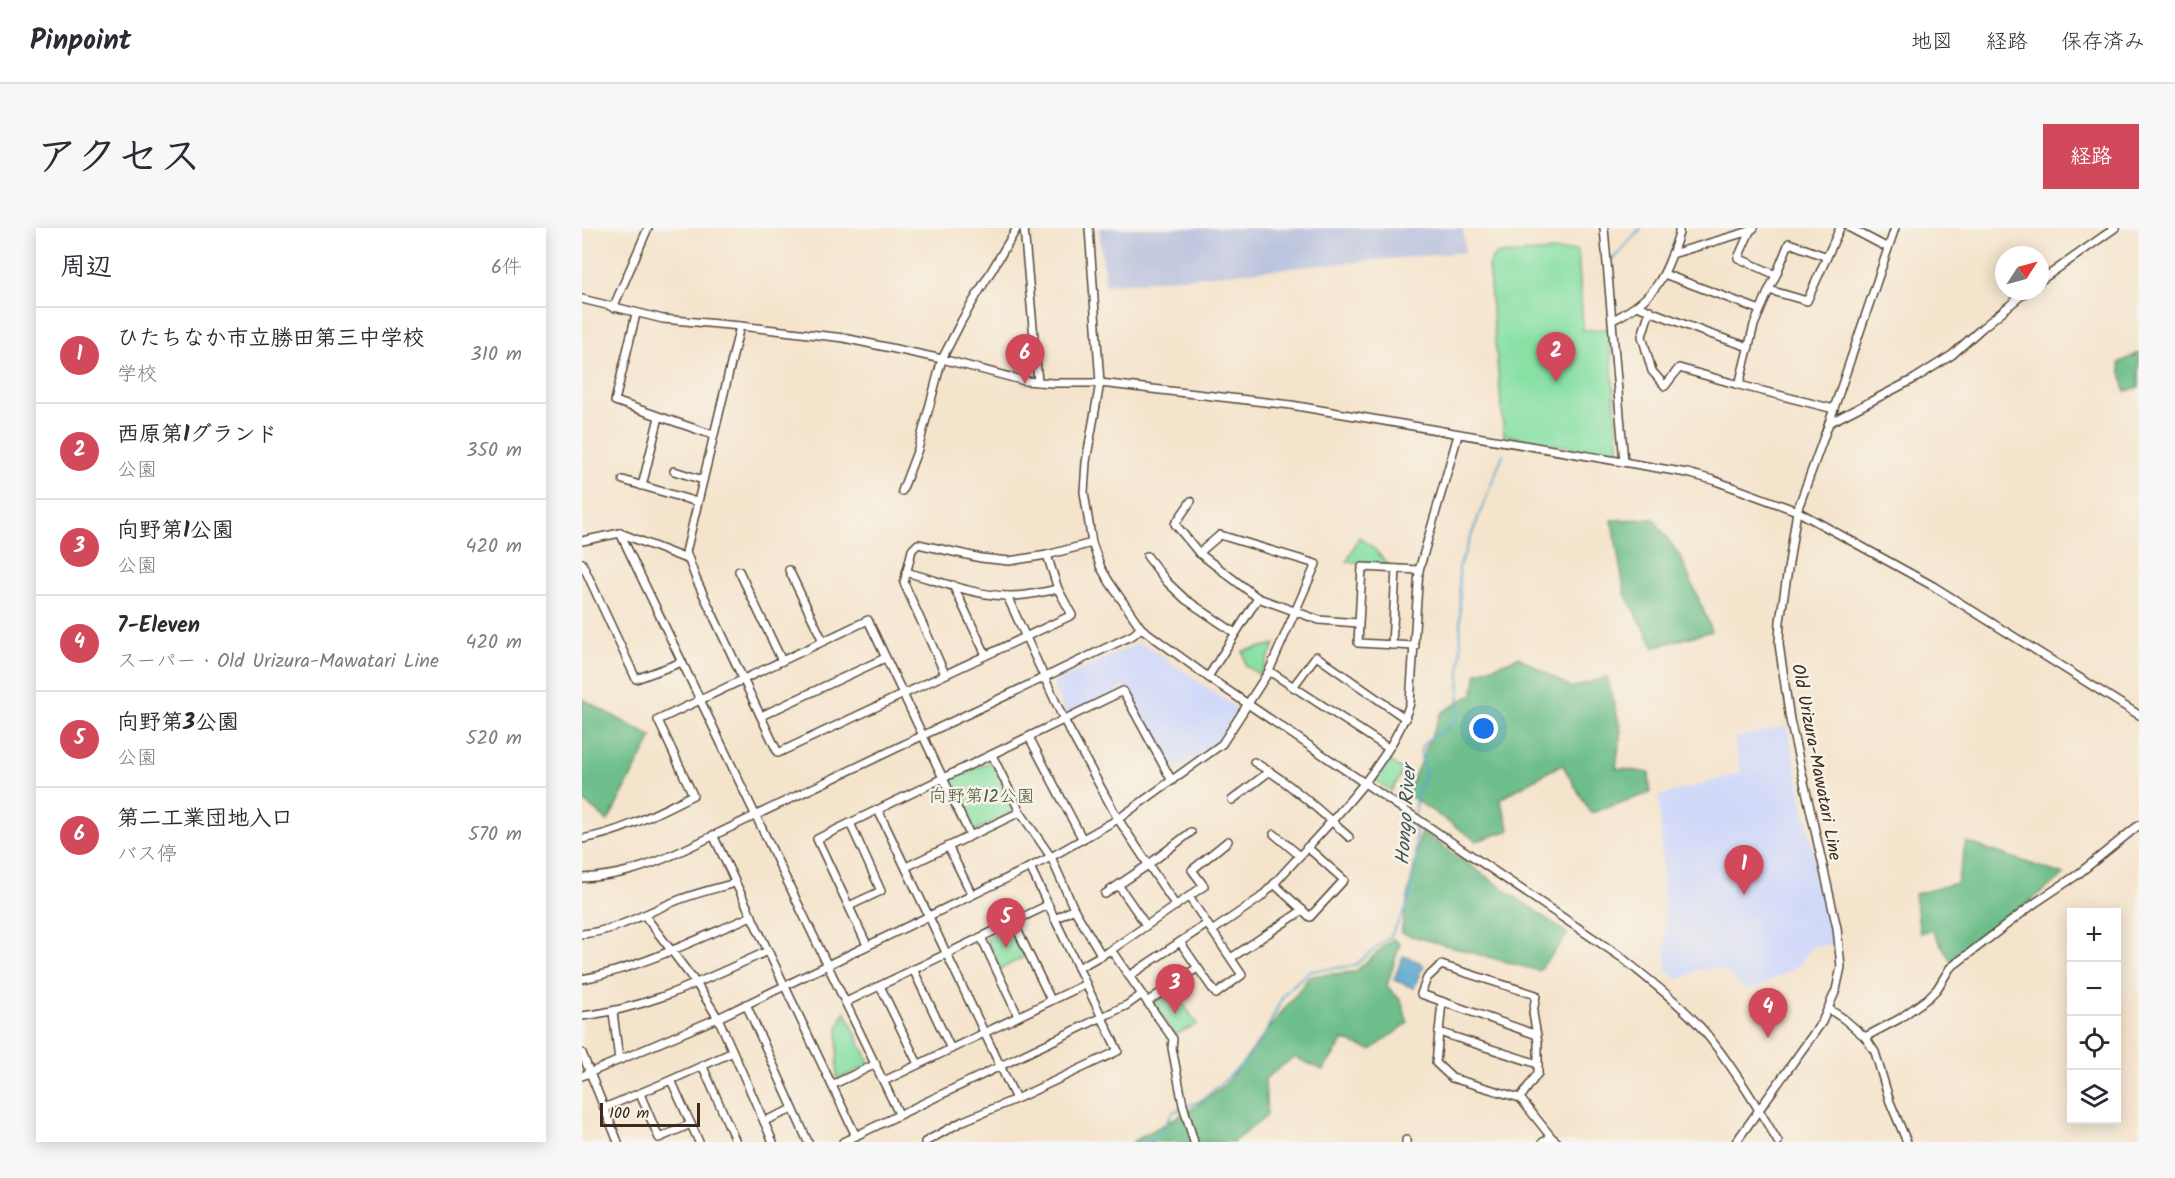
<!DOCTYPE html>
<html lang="ja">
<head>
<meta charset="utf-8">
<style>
	:root { --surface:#fff; --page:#f7f7f7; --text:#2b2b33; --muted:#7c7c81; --line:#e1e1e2; --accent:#d1495b }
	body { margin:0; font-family:Kalam,"Klee One",sans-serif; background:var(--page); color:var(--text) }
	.controls { position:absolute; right:18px; bottom:18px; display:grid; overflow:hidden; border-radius:0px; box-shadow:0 3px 15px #0003 }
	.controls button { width:54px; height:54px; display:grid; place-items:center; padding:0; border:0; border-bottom:2px solid var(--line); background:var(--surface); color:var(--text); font:30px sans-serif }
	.compass { position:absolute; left:1413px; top:18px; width:54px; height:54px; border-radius:50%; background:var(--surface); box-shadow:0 3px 15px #0003; rotate:54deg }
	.scale { position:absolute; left:18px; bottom:15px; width:100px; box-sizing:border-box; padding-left:6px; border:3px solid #3b2a1e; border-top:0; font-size:16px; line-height:21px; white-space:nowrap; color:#3b2a1e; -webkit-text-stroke:4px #f7f3e8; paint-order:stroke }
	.you { position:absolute; left:902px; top:501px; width:21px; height:21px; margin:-15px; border:4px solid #fff; border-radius:50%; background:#1a73e8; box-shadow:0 0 0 9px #1a73e833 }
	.badge { display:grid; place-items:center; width:39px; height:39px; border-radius:50%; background:var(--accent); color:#fff; font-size:20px; font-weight:700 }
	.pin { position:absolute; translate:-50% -50px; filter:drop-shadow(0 2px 3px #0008) }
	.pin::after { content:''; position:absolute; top:32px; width:21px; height:18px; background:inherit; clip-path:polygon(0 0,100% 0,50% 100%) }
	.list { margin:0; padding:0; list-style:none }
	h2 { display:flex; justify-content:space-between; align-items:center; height:78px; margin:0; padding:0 24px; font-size:26px }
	h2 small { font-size:20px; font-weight:400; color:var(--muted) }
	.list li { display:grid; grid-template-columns:39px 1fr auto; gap:18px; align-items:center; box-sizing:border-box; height:96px; padding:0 24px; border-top:2px solid var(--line) }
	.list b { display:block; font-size:22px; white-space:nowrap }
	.list p { margin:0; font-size:20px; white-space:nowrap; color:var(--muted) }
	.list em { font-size:20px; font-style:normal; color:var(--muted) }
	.icon { flex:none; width:33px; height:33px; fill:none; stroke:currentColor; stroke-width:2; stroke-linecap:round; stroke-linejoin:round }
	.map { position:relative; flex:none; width:1557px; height:914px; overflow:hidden; border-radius:0px }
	header { display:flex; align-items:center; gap:36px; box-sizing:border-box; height:84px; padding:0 30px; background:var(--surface); border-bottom:2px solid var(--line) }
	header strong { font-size:28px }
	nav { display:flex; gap:33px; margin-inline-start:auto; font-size:21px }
	.intro { display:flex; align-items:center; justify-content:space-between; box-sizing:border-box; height:144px; padding:0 36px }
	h1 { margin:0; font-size:42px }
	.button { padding:15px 27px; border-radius:0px; background:var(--accent); color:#fff; font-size:21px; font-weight:700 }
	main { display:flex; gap:36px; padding:0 36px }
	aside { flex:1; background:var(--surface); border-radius:0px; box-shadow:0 3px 15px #0003 }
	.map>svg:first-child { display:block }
</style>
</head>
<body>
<header>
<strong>Pinpoint</strong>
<nav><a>地図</a><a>経路</a><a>保存済み</a></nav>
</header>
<div class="intro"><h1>アクセス</h1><a class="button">経路</a></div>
<main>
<aside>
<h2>周辺<small>6件</small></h2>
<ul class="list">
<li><span class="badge">1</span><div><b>ひたちなか市立勝田第三中学校</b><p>学校</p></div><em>310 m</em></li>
<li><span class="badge">2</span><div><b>西原第1グランド</b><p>公園</p></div><em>350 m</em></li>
<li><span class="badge">3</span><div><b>向野第1公園</b><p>公園</p></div><em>420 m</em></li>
<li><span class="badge">4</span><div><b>7-Eleven</b><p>スーパー · Old Urizura-Mawatari Line</p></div><em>420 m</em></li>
<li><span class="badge">5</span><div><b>向野第3公園</b><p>公園</p></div><em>520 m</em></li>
<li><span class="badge">6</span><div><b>第二工業団地入口</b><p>バス停</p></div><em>570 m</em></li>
</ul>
</aside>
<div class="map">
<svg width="1557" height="914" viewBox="0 0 1557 914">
	<rect width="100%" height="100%" fill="#f7f3e8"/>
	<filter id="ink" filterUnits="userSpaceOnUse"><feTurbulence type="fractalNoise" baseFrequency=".0167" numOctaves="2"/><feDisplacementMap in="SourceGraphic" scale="12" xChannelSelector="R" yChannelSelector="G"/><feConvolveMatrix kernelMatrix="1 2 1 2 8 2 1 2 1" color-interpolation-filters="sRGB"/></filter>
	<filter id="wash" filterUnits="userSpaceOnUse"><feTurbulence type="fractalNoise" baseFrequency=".008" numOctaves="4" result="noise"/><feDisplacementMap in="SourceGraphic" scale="24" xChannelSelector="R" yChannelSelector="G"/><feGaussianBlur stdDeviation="1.35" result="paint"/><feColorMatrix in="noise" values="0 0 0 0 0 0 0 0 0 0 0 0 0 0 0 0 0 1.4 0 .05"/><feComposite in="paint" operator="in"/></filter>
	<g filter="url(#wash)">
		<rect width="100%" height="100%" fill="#f5e4cc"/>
		<!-- built -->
		<g fill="#d1d9f9">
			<path d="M555,416l10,2 88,61 1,4 -19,30 -42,31 -5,-1 -45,-84 -55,26 -5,-1 -12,-25 2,-5z"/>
			<path d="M1205,498l26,124 22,91 -3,4 -19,1 -15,20 -39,21 -13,3 -25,-22 -22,1 -19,11 -13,-9 -8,-175 82,-23 -7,-35z"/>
		</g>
		<!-- industrial -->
		<path fill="#bbc3de" d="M517,0h364l2,24 -360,33z"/>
		<!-- green -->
		<g fill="#87e0a4" stroke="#618561" stroke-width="1.5">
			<path d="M996,22l5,80 26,-1 10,127 -115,-21 -16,-170 8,-11z"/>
			<path d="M777,309l13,10 17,18 -42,-3z"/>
			<path d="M693,416l-15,31 -14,-9 -3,-15z"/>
			<path d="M804,530l18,13 -13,20 -19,-13z"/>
			<path d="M408,534l4,1 21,46 -2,4 -38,18 -5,-3 -21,-44 2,-5z"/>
			<path d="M430,699l14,29 -26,13 -14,-30z"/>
			<path d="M592,762l23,34 -22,11 -21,-31z"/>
			<path d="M263,783l25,53 -33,16 1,-51z"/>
		</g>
		<!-- forest -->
		<g fill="#6dbe8a" stroke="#547454" stroke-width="1.5">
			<path d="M1557,125v35l-14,3 -6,-28z"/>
			<path d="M1072,291l27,39 31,73 -58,16 -29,-53 -13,-74z"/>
			<path d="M936,429l54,31 35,-11 14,53 -5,38 33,5 1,20 -59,20 -29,-49 -62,35 10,31 -33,11 -70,-47 34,-81 32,-19 4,-21z"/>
			<path d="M0,471l70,38 -44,84 -26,-21z"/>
			<path d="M839,603l147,103 -29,37 -138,-38z"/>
			<path d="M1384,614l98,33 -113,86 -19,-31 -12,3 -5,-39 42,-11z"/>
			<path d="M811,711l7,5 -13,42 14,15 7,22 -37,27 -27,-10 -21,30 -29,-13 -29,22 2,37 -34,26h-101l58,-32 36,-26 84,-108 45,-4z"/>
		</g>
		<!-- water -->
		<path fill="#56a6d0" stroke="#486877" stroke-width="1.5" d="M821,728l16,6 5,5 -4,5 -6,16 -20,-8z"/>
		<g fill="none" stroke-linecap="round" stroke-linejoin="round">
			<!-- stream -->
			<g stroke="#56a6d0" stroke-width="2">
				<path d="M1031,31l28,-31"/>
				<path d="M833,587c1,-6 0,-13 1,-19 1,-9 10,-18 9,-27 -2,-10 -9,-17 0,-26 8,-10 28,-14 33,-26l3,-67 -2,-83 44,-113"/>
				<path d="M564,914l14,-8 13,-22 27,-11 21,-17 28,-27 16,-23 19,-40 16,-15 10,-8 44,-5 36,-29 19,-34 7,-43 -1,-40"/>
			</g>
		</g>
	</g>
	<g filter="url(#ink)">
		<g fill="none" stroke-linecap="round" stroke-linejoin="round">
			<!-- minor casing -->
			<g stroke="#574638" stroke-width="10">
				<g id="minor">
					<path d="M442,0l14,154"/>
					<path d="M507,0l11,155 -14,79 -2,30 8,51 9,25 9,15 31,45 67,49 413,280c28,23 59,46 83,74 28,34 52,73 74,111"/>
					<path d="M1022,0l20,234"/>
					<path d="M1268,0l38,20"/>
					<path d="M1168,3l-12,27 38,17 13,-32 38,14"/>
					<path d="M1090,26l78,-23 4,-3"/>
					<path d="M1082,46l96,36"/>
					<path d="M1458,53l75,-53"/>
					<path d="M1187,62l7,-15"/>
					<path d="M0,71l81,20 77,7 104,12 98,21 83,22 27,2h48l191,22 396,68 26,7 84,31 136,75 206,129"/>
					<path d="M1055,78l67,26 45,15"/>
					<path d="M31,80l35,-80"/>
					<path d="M1068,82l-8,26 10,35 13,15 14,-18 60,17"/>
					<path d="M54,86l-21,87 98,34"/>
					<path d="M1031,92c43,-22 52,-42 66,-87v-5"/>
					<path d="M158,98l-54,226 10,27 82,174 294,-138 -14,-26 -11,-34 -38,6 -28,-3 -63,-14 -6,6 -8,33 41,91"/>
					<path d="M1252,181l-95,-24 15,-60 15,-35 38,11 33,-73"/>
					<path d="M1247,195l85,-44 38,-24 30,-27 45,-37"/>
					<path d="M92,243l29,9"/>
					<path d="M41,252l74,22"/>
					<path d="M60,258l17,-69"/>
					<path d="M320,263l16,-42 24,-90 20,-39 55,-92"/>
					<path d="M609,273l-16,23 24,29 59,45 61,22 39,3"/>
					<path d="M38,305l279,581"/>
					<path d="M0,313l38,-8 69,27"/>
					<path d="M465,327l45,-12"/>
					<path d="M565,328l20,26 18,17 50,34"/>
					<path d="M0,335l54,116 46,-17"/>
					<path d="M207,342l34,71"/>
					<path d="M157,343l43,90"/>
					<path d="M324,344c33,9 67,23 101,24 17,1 35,-4 51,-7"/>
					<path d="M371,357l33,70"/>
					<path d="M425,368l57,124 54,99 58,87"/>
					<path d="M810,417l4,-76"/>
					<path d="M833,418l-57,-3 4,-76 57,3"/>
					<path d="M687,443l119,77"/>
					<path d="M626,449l50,-79"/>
					<path d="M711,459l23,-31 90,63"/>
					<path d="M179,488l124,-58"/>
					<path d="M447,509l54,103"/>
					<path d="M410,527l28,57 31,45 23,52 28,47"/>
					<path d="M672,534c35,20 65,48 95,75"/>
					<path d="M650,572l38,-29"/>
					<path d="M296,582l138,289"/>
					<path d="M692,606l25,21"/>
					<path d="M131,607l143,301"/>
					<path d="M0,611c40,-7 75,-26 111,-44l-35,-75 210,-100 102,215"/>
					<path d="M366,618l24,49"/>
					<path d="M324,639l114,-55"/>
					<path d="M0,650c36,-2 62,-10 95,-25l456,-218 8,-7"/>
					<path d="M692,656l36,33 34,-37 -37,-33"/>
					<path d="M537,658l27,39"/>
					<path d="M523,666l43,-29 43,-33"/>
					<path d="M267,678l32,-15 -31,-68"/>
					<path d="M63,688l51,67 22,35 55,124"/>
					<path d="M473,691l19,-10"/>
					<path d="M431,693l38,79"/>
					<path d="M630,703l48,-33 14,-14c44,-50 117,-117 136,-181l9,-133 39,-135"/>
					<path d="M0,706c33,-3 60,-19 89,-31 20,-9 43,-14 64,-20"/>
					<path d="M399,709l37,79"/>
					<path d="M598,714l36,52 26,-19 -53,-78"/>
					<path d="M285,717l-50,-106 306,-148 49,90"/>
					<path d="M529,722l62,89 -1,9 11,57 11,37"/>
					<path d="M649,730l72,-48"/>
					<path d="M496,740l33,-18 93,-64 -12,-16 36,-29"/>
					<path d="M331,741l38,80"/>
					<path d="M547,748l78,-52"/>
					<path d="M0,751c56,-10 117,-41 170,-63"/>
					<path d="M298,758l38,78"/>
					<path d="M264,774l202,-97"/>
					<path d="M565,774l50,-34"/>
					<path d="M860,774l-6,61 16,15 68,20"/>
					<path d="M164,776l62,138"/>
					<path d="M1247,781l15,10 21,18 10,15 15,50 17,40"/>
					<path d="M31,784l6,48"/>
					<path d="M0,788c69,-8 123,-37 186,-65"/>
					<path d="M857,804l99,32"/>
					<path d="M955,807l-116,-41 6,-16 14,-13 95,30 -3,18 5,29v31l-18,25 32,40"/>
					<path d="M1283,809l34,-18 29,-21 9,-9 13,-21 85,-65 42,-28 62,-50"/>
					<path d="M0,825l36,89"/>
					<path d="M121,839l33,75"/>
					<path d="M0,848l136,-58 333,-161 67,-38 104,-75 47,-73 47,-107 -96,-29 -21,18"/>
					<path d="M89,852l28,62"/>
					<path d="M302,853l202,-97"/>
					<path d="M250,857l44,-21"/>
					<path d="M58,866l19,44 32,-14"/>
					<path d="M22,880l67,-28 62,-28"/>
					<path d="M182,893l29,-12"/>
					<path d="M824,912v2"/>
					<path d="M261,914l284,-137 14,-10"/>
					<path d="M343,914l38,-21 53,-22 102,-48 -88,-184"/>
					<path d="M961,914l9,-4 5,4"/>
					<path d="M1154,914l86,-120 14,-32 5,-23 -4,-39 -47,-208 -11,-76 1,-23 17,-110 32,-88 66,-195"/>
				</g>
			</g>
			<!-- minor -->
			<use href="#minor" stroke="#fff" stroke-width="7"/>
		</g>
	</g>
	<g text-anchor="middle" stroke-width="5" stroke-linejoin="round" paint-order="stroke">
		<!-- street labels -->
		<g font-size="18" fill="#3b2a1e" stroke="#f7f3e8">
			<text transform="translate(1235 534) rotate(79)" y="6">Old Urizura-Mawatari Line</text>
		</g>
		<!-- park labels -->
		<g font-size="18" fill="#4e5840" stroke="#f7f3e8">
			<text x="400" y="574">向野第12公園</text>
		</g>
		<!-- water labels -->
		<g font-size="20" font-style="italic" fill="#44555c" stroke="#f7f3e8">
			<text transform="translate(823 587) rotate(-86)" y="7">Hongo River</text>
		</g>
	</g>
</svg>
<div class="controls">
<button>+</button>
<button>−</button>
<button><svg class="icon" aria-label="locate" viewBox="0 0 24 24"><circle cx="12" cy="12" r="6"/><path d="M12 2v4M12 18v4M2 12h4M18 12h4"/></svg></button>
<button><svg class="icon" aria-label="layers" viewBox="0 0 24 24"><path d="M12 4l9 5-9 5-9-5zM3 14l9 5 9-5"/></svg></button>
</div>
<svg class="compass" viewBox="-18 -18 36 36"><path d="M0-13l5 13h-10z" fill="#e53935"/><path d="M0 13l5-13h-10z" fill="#7c7c81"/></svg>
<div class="scale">100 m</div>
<div class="you"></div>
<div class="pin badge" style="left:1162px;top:667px">1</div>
<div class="pin badge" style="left:974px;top:154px">2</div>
<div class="pin badge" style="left:593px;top:786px">3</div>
<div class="pin badge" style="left:1186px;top:810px">4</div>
<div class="pin badge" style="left:424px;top:720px">5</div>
<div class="pin badge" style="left:443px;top:156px">6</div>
</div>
</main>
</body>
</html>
